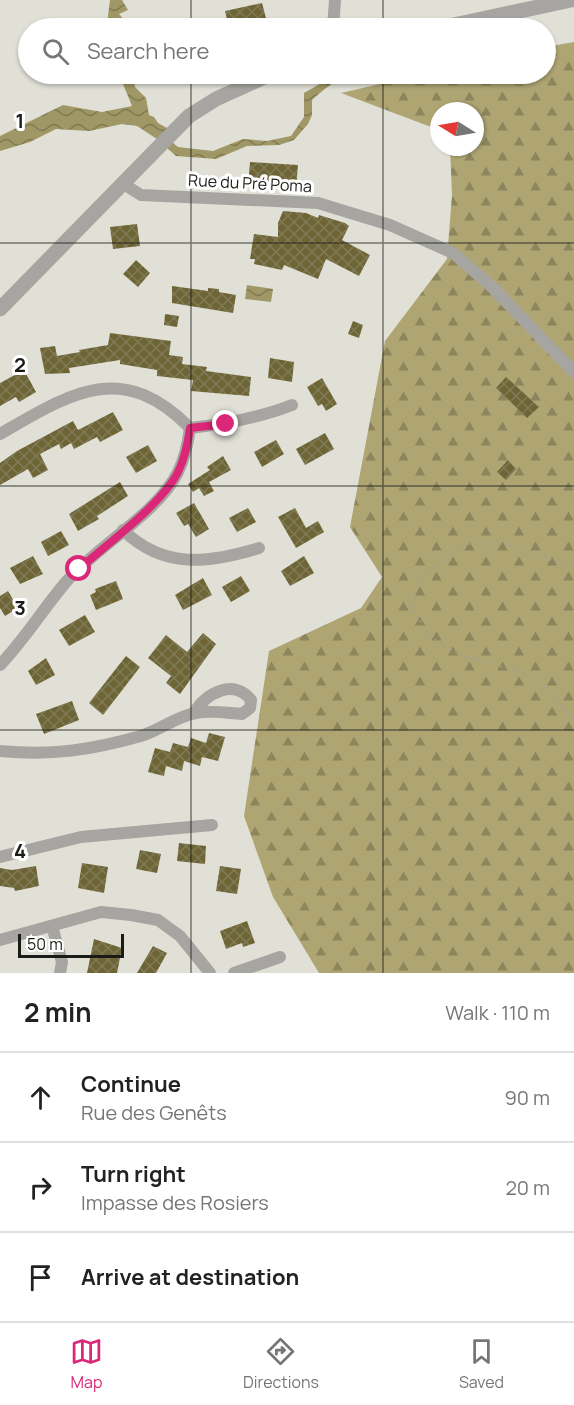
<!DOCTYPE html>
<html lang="en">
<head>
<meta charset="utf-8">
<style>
	:root { --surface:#fff; --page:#f6f6f6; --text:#222; --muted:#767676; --line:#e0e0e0; --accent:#db2777 }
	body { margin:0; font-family:Manrope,sans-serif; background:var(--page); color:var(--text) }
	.compass { position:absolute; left:430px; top:102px; width:54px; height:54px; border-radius:50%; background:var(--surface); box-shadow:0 2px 4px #0004; rotate:281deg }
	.scale { position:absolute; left:18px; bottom:15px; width:106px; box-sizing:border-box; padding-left:6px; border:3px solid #1a1a17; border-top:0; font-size:16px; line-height:21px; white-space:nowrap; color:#1a1a17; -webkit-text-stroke:4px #fff; paint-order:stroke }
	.stop { position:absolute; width:18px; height:18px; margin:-14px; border:4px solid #db2777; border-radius:50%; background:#fff }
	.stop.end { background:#db2777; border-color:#fff; box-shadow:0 2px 6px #0008 }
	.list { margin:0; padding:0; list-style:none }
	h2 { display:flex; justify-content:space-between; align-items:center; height:78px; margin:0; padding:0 24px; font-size:26px }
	h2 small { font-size:20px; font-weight:400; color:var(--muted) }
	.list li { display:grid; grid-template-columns:39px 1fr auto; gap:18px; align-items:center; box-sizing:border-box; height:90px; padding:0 24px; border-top:2px solid var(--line) }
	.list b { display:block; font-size:22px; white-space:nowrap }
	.list p { margin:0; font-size:20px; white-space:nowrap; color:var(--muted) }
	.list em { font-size:20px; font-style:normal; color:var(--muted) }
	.icon { flex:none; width:33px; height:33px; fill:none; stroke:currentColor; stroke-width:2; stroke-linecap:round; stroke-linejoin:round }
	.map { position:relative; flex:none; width:574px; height:973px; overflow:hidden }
	.search { position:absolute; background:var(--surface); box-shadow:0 2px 4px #0004; left:18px; right:18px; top:18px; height:66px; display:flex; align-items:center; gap:15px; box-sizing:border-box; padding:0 21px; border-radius:33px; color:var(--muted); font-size:22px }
	.sheet { height:348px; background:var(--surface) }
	nav { display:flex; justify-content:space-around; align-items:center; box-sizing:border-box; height:84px; border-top:2px solid var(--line); background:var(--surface); font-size:16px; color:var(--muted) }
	nav a { display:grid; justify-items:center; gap:3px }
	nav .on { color:var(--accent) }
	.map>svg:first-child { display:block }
</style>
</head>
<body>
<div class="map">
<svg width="574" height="973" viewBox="0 0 574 973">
	<defs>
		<pattern id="forest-firs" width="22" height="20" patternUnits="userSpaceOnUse" patternTransform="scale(1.5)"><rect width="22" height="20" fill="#aea573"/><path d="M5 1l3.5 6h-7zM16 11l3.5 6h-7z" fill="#8d865d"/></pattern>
		<pattern id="water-waves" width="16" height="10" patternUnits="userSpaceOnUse" patternTransform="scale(1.5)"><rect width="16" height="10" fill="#9f9765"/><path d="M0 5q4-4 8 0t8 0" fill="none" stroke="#817a52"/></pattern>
		<pattern id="building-cross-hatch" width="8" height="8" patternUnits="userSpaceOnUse" patternTransform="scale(1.5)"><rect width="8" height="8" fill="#6d6535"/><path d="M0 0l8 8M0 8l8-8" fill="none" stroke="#807a56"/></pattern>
	</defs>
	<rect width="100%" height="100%" fill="#e1e0d6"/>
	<!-- forest -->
	<path fill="url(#forest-firs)" d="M574,42v931h-255l-46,-76 -29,-81 25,-165 92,-43 21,-31 -32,-50 35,-186 62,-82 5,-64 -2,-48h25v-36h-36v19l-98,-37 82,-19h123v-27z"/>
	<!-- water -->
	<g fill="url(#water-waves)">
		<path d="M110,0h12l6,10 -9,4 6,7 -6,7h-10l-1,-12z"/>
		<path d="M119,74h12l4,13 11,11 3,17 5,2 4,6 9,5 15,-11 -22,24 -23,-15 -15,-2 -33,7 -33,-2 -26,13 -30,9v-15l63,-31 39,7 30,-6z"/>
		<path d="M337,74h64c-25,9 -31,0 -52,3 -14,2 -27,14 -37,23v15l-4,9 -14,16 -15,5 -32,1 -31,13 -40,-3 -9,-8 5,-6 6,5 35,4 30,-12 24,2 24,-5 13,-19v-24z"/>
		<path d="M247,285l26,4 -2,13 -26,-3z"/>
	</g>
	<!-- building -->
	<g fill="url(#building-cross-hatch)">
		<path d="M262,3l5,19 -38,6 -4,-17z"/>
		<path d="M250,162l48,3 -2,23 -48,-3z"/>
		<path d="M283,211l23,2 12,5 1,-3 26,8 4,3 -7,14 28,15 -11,21 -33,-17 -8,20 -34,-14 -2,5 -28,-6 1,-5h-5l4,-25 24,3v-14z"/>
		<path d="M137,224l3,22 -27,3 -3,-22z"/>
		<path d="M136,260l14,13 -12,14 -15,-13z"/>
		<path d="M172,286l36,5v-3l11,1v3l17,3 -3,18 -61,-10z"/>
		<path d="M165,314l14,2 -2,11 -13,-2z"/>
		<path d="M353,321l10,4 -4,13 -11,-4z"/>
		<path d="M110,333l61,8 -2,14 14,2 -1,7 25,3 -1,4 45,6 -2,19 -58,-5 2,-11 -36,-4v-6l-37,-6v-4l-51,8 1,5 -25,1 -5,-26 15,-2 2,10 23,-4 -1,-2 29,-5z"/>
		<path d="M270,358l24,4 -2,20 -24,-4z"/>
		<path d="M24,370l12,22 -17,10 -3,-5 -16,9v-23z"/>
		<path d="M506,377l33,30 -12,11 -31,-30z"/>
		<path d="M322,378l15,26 -11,7 -4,-7 -4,2 -11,-19z"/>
		<path d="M113,412l10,18 -23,12 -3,-5 -23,12 -3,-6 -10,6 -2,-5 -19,10 8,16 -15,8 -5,-9 -28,16v-22l17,-12 56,-30 5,9z"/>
		<path d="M325,433l9,16 -29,16 -9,-16z"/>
		<path d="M276,440l8,14 -22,13 -8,-15z"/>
		<path d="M148,445l9,16 -21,12 -10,-16z"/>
		<path d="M223,456l8,14 -22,12 5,9 -10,5 -5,-8 -6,4 -5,-8 22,-14 -3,-3z"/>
		<path d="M508,460l8,9 -10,11 -9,-8z"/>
		<path d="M120,482l8,14 -31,20 2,3 -21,12 -9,-17z"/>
		<path d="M194,503l15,26 -13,8 -8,-13 -4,2 -8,-13z"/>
		<path d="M248,508l8,14 -19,10 -8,-14z"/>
		<path d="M295,508l11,20 12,-7 6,11 -28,16 -18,-31z"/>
		<path d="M61,531l8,14 -21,11 -7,-14z"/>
		<path d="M33,556l10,18 -23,10 -10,-16z"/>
		<path d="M304,556l10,17 -24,13 -9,-15z"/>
		<path d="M241,576l9,15 -19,11 -9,-15z"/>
		<path d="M203,578l9,17 -29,15 -8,-15z"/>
		<path d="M116,581l7,18 -27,11 -6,-15 6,-3 -1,-3z"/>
		<path d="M8,591l10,17 -13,8 -5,-8v-12z"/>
		<path d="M85,615l10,17 -26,14 -10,-16z"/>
		<path d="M203,633l13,11 -36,50 -14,-11 5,-7 -23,-18 18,-23 21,17z"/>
		<path d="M126,656l14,11 -37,48 -14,-12z"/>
		<path d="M46,658l9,17 -19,10 -8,-14z"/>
		<path d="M72,701l7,19 -35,14 -8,-20z"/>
		<path d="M209,733l16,4 -7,24 -16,-4 -2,9 -16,-5 -2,10 -16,-5 -2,10 -16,-4 7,-24 15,4 3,-9 15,4 3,-9 15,5z"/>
		<path d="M179,843l27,3 -1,18 -28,-3z"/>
		<path d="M140,850l21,4 -4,19 -21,-4z"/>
		<path d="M82,863l26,4 -4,26 -26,-5z"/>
		<path d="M36,866l3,20 -24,5 -1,-3 -14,-2v-18l12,2z"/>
		<path d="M220,866l21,3 -4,25 -21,-3z"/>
		<path d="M247,921l8,22 -12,4 -1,-4 -16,6 -6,-18z"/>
		<path d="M94,939l28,9 -5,25h-30z"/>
		<path d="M153,946l14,7 -11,20h-19z"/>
	</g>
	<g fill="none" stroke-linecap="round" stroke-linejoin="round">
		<!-- path -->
		<path stroke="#a1a098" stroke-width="2" stroke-dasharray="1.5 4.5" stroke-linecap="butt" d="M574,567l-73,-24 -35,1 -48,35 -6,28 18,30 34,19 57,16 24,16 29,32"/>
		<!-- minor -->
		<g stroke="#a6a5a1" stroke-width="12">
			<path d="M333,28l2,-28"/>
			<path d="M122,183l19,12 177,8 72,22 63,28 39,34 82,85"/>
			<path d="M190,428c35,-4 69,-10 102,-23"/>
			<path d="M0,434c71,-41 122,-75 190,-6"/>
			<path d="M123,530c41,40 86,33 136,18"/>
			<path d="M0,665c25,-26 43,-56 66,-83 31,-36 92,-69 112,-110 7,-14 10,-29 12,-44"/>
			<path d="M0,751c52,5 91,-1 141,-15 19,-6 36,-20 55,-23 15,-3 31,0 46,1l8,-6 1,-8c-17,-22 -45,-7 -57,13"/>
			<path d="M0,857l81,-20 131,-12"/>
			<path d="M52,926l10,36 -2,11"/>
			<path d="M0,940l101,-28 30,3 27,5 22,16 30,37"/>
			<path d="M234,973l46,-16"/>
		</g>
		<!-- tertiary -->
		<g stroke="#a6a5a1" stroke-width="15">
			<path d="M440,28l131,-28"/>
			<path d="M0,309l189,-193 27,-17 55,-25"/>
		</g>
	</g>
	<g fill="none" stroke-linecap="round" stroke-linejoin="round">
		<!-- route -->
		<path stroke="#db2777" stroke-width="8" d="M79,569c28,-25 83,-65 99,-97 7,-14 10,-29 12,-44l36,-4"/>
	</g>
	<!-- grid -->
	<path fill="none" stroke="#1a1a17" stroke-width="1.5" stroke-opacity="0.55" d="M191,0v28M383,0v28M191,74v899M383,74v899M0,243h574M0,486h574M0,730h574"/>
	<g text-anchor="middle" stroke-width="6" stroke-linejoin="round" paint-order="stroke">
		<!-- street labels -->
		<g font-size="16" fill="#1a1a17" stroke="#fff">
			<text transform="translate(250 183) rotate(3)" y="6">Rue du Pré Poma</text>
		</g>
	</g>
	<g font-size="20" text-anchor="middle" font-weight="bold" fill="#1a1a17" stroke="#fff" stroke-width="6" stroke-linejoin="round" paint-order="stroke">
		<text x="20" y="128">1</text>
		<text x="20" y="372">2</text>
		<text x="20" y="615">3</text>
		<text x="20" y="858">4</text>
	</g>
</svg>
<svg class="compass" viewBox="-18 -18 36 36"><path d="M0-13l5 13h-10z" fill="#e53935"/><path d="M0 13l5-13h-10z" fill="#767676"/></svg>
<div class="scale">50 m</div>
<div class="stop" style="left:79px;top:569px"></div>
<div class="stop end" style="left:226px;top:424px"></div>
<div class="search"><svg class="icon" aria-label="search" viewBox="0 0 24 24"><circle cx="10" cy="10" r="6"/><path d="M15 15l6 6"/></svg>Search here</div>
</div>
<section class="sheet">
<h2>2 min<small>Walk · 110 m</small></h2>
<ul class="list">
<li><svg class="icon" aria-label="ahead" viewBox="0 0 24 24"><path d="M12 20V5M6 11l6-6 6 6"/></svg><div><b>Continue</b><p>Rue des Genêts</p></div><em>90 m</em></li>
<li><svg class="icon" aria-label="right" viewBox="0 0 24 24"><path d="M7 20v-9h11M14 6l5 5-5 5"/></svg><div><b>Turn right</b><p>Impasse des Rosiers</p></div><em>20 m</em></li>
<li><svg class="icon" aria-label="arrive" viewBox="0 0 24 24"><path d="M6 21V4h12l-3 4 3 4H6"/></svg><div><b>Arrive at destination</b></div></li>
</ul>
</section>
<nav>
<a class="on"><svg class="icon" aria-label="map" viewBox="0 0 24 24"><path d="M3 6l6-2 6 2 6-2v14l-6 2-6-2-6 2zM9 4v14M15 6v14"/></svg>Map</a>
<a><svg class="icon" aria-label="directions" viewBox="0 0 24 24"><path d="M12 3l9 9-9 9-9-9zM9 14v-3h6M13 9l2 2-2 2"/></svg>Directions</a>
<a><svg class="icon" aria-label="saved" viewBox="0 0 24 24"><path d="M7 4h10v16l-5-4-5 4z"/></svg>Saved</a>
</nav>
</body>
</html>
